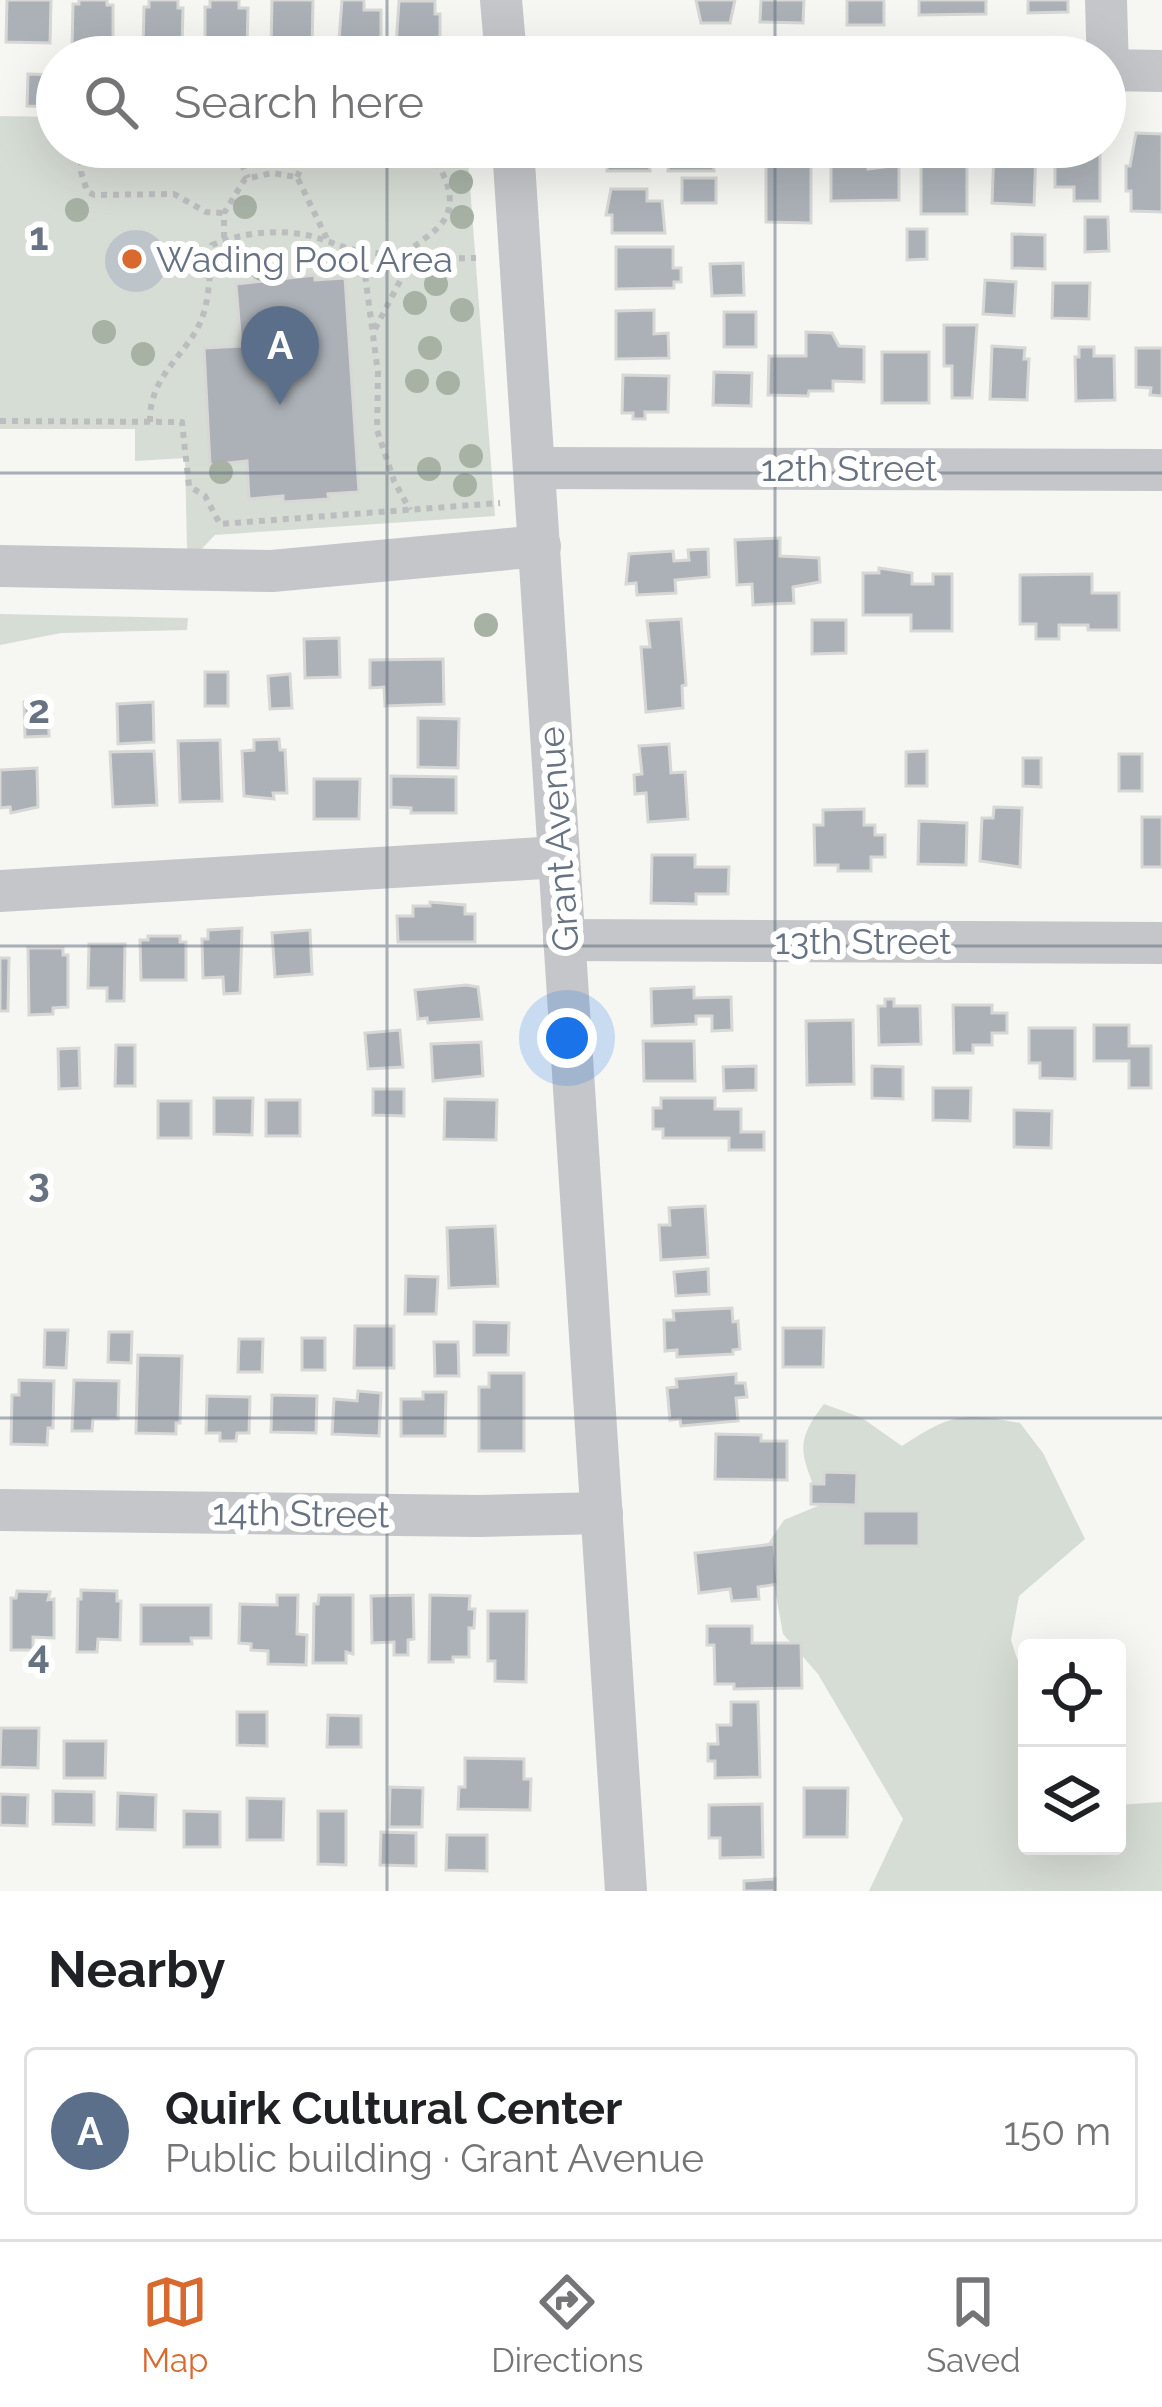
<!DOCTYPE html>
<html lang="en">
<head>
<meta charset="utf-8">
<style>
	:root { --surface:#fff; --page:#f6f6f6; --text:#202124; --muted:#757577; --line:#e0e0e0; --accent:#d96a2f }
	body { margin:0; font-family:Raleway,sans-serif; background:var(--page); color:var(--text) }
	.controls { position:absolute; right:36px; bottom:36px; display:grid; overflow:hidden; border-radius:12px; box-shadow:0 12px 48px #0002 }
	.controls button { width:108px; height:108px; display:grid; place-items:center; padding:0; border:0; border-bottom:3px solid var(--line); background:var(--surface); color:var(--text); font:60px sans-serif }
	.you { position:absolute; left:567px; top:1038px; width:42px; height:42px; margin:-30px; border:9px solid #fff; border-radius:50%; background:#1a73e8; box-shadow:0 0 0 18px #1a73e833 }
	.badge { display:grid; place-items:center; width:78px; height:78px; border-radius:50%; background:var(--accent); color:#fff; font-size:39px; font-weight:700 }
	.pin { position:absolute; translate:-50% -99px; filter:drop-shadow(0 3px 6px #0008) }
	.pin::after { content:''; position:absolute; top:63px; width:42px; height:36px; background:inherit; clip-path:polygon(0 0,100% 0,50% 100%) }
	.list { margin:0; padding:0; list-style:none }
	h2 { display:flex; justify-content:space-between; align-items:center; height:156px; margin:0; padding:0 48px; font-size:51px }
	h2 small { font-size:39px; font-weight:400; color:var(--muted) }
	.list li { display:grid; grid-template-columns:78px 1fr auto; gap:36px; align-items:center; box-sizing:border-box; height:168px; margin:0 24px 24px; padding:0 24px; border:3px solid var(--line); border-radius:12px }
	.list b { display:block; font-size:45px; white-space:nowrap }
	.list p { margin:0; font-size:39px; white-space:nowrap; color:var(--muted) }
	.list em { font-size:39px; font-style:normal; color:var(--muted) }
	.icon { flex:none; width:66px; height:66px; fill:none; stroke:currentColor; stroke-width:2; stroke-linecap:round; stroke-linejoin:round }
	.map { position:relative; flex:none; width:1162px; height:1891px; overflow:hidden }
	.search { position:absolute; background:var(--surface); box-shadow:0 12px 48px #0002; left:36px; right:36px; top:36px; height:132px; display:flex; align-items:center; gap:30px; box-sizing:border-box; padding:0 42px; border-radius:66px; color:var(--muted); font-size:45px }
	.sheet { height:348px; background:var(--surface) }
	nav { display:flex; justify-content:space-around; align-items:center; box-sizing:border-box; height:168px; border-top:3px solid var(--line); background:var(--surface); font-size:33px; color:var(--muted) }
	nav a { display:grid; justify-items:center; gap:6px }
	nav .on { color:var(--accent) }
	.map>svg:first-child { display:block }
</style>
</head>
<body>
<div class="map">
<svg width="1162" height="1891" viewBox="0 0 1162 1891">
	<rect width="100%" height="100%" fill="#f6f6f3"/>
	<!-- green -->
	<g fill="#d6ddd4">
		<path d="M0,116l57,1v30h410l28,369 -280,19 -19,20 -9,-7 -2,-90 -50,3v-32h-135z"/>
		<path d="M0,614l188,4 -1,12 -126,3 -61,12z"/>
		<path d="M824,1404l38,14 40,28c49,-32 59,-34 118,-23l23,30 42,86 -66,57 -8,44 16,49v157h90v-41l45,-3v89h-293l34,-72 -85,-145 -35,-40 -16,-89 17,-25 36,-15c-15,-48 -30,-58 4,-101z"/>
	</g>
	<!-- water -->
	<circle fill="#bdc5ca" cx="136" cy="261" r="31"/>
	<!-- building -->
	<g fill="#abb1b7" stroke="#d7d7d5" stroke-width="3">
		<path d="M7,0h44l-1,43 -44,-1z"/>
		<path d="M79,0h28v5h6v44h-4v8h-32v-7l-5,-1 1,-45h6z"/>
		<path d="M149,0h29v8h5l-1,40 -15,-1 -1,10h-18v-8l-5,1 1,-43h5z"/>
		<path d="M210,0h29v8h9l-1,41 -42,-1v-41h5z"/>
		<path d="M272,0h41l-1,51 -41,-1z"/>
		<path d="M342,0h22v10h17v41l-10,6 -33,-3z"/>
		<path d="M696,0h39l-5,23h-29z"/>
		<path d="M761,0h43l-1,23 -43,-1z"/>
		<rect x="847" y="0" width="37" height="25"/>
		<path d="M919,0h67v14l-67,1z"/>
		<path d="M1028,0h40v12l-40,1z"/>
		<path d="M399,1h36v13h5v33h-9v8h-22v-9h-13z"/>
		<path d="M28,74l29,1v32l-30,-1z"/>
		<path d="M1136,133l26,1v78l-31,-1v-20h-5v-25h4z"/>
		<path d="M607,147h97v9h10v15h-46v-11h-18v11h-43z"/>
		<path d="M845,147l23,3v19l31,-4v35l-68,1v-51z"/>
		<path d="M954,147l13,2v65h-46v-66z"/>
		<path d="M998,147h34l4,4 -2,54 -42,-2 2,-54z"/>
		<path d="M1082,147l18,2v52h-26v-14h-19v-38z"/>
		<path d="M766,148h45v75l-45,-1z"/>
		<rect x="682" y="178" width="34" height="25"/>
		<path d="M611,189h36v12h15l3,32h-53v-18h-6z"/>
		<path d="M1085,217h23l1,34 -24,1z"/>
		<path d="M907,229h20v30l-20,1z"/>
		<path d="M1012,234l33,1v34l-33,-1z"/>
		<path d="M616,247h57v21h8v14h-7v6l-58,1z"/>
		<path d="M743,263l1,32 -32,1 -2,-32z"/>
		<path d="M315,275v5l30,-2 14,214 -31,2 1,5 -46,3v-6l-34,3 -2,-38 -37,4 -6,-117 37,-2 -5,-62z"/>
		<path d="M985,280l31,2 -2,34 -31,-2z"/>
		<path d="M1053,283h37l-1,36 -37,-1z"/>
		<path d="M654,310v24l14,-1 1,25 -53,1v-48z"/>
		<rect x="724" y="312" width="32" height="35"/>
		<path d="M944,325h33l-5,73h-20v-32h-8z"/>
		<path d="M806,332l26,1 7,13 25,1v35l-31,-1v10h-24l-1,5 -40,-1 1,-39h37z"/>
		<path d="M992,346l33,2 -1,11h5l-2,41 -37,-1z"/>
		<path d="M1079,347h15v9h20l1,44 -39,1 -1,-44h4z"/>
		<path d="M1136,348h26v48l-12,-1 1,-7 -15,-1z"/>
		<rect x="882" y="352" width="47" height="51"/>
		<path d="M714,372l38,1 -1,33 -38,-1z"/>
		<path d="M623,375l46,1 -1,36h-23v7h-12v-6h-11z"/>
		<path d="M780,538v18l39,2 1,24 -27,5 1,16 -41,2 -1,-21 -15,1 -2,-45z"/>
		<path d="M708,549l1,28 -34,3 1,13 -39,2 -1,-12 -10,1 3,-30 44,-3 1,10 15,-1 -1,-10z"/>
		<path d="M879,568l33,5v11h21v-10h19v57h-41v-16h-48v-42h16z"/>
		<path d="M1092,574v19h27v37h-31v-5h-29v14h-23v-15h-16v-49z"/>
		<path d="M681,619l5,66 -4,1 1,22 -37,4 -5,-65h9l-3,-26z"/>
		<path d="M812,620h34v33l-34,1z"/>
		<path d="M339,638l1,39 -35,1 -1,-39z"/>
		<path d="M443,659l1,45 -59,2 -1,-19 -14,1v-28z"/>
		<rect x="205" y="672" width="23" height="34"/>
		<path d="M290,674l2,34 -22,1 -2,-33z"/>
		<path d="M24,702h24l1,34 -24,1z"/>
		<path d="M153,702l1,40 -36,2 -1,-40z"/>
		<path d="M418,718l41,1 -1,49 -40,-1z"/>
		<path d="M279,739l1,11h5l2,43h-14l1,6 -30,-3 -2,-45 12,-1v-10z"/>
		<path d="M220,740l2,61 -42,1 -2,-61z"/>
		<path d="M669,744l2,29 14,-1 3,47 -40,3 -2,-29 -11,1 -1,-19 8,-1 -3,-28z"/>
		<path d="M154,751l3,54 -44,2 -3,-55z"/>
		<path d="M927,751v35h-21v-34z"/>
		<rect x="1119" y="754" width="23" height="37"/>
		<path d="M1023,758h18v29l-18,-1z"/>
		<path d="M37,768l1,39 -27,6 -1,-6 -10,1v-38z"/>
		<path d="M391,776l65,1v36h-45v-5l-20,-1z"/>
		<path d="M314,779h46l-1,40h-45z"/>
		<path d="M994,807l28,1 -2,59 -40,-6 2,-43h11z"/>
		<path d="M864,809v16h11v10h10v22h-14v14h-33v-6h-23l-1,-40h9v-15z"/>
		<rect x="1142" y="817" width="20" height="50"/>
		<path d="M919,821l48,2 -1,42 -48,-1z"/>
		<path d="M652,855h43v12h34l-1,27h-32v10l-45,-1z"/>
		<path d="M430,902l35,3v9h10v28h-77l-1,-26h16v-10h17z"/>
		<path d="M242,928l-2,65 -16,1 -1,-17 -20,1 -1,-39h6v-9z"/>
		<path d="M310,930l2,44 -37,3 -3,-44z"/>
		<path d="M148,936h32v6h6v38h-45l-1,-40h8z"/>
		<path d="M89,944h36l-1,57h-17v-13h-19z"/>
		<path d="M28,948h35v7h5v52l-15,1v6l-24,1z"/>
		<path d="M0,958h9l-1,53h-8z"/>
		<path d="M466,985l12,2 4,32 -54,4 -1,-5 -9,1 -3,-29z"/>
		<path d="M694,987v11l37,-1 1,33 -20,1v-15h-16v8l-44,2 -1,-37z"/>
		<path d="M885,999h9v7h26l1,38 -42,1 -1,-39h7z"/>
		<path d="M953,1005h39v8h15v20h-15v12h-19v8h-19z"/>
		<path d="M853,1020l1,64 -47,1 -1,-64z"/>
		<path d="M1094,1025h35v21h22v42h-22v-27h-35z"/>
		<path d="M1029,1028h46v51l-35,-1v-15h-11z"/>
		<path d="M400,1030l3,37 -35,2 -3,-36z"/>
		<path d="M643,1041h51l1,40h-51z"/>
		<path d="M481,1042l2,34 -50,5 -2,-37z"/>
		<path d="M116,1045h19v41h-20z"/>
		<path d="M79,1048l1,40 -21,1 -1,-40z"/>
		<path d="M756,1066v24l-32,1 -1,-24z"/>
		<path d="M872,1066l31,1v32l-31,-1z"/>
		<path d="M933,1088h38l-1,33 -37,-1z"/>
		<path d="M373,1089h31v27l-31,-1z"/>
		<path d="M214,1098h39l-1,37 -38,-1z"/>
		<path d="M661,1098h54v11h26v23h23v18h-35v-12h-66v-9h-10v-21h8z"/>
		<path d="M445,1099l52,1 -1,40 -52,-1z"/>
		<rect x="266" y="1100" width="34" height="36"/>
		<rect x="158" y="1101" width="33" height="37"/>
		<path d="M1014,1110l38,1 -1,37 -37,-1z"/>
		<path d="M705,1206l3,51 -47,3 -2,-35h11l-1,-17z"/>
		<path d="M495,1226l3,60 -49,2 -2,-60z"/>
		<path d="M708,1269l1,25 -33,2 -2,-24z"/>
		<path d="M406,1276l32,1 -2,37h-31z"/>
		<path d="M732,1308l1,14 5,-1 2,28 -7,1v4l-56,3v-7l-12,1 -1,-31h10l-1,-9z"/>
		<path d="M474,1322l35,1 -1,32h-34z"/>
		<path d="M355,1326h39v42h-40z"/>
		<path d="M783,1328h41l-1,39h-40z"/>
		<path d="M45,1330h23l-2,38 -22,-1z"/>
		<path d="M109,1332h23l-1,31 -23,-1z"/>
		<rect x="302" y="1338" width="23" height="32"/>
		<path d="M239,1339h24l-1,33h-24z"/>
		<path d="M434,1342h24l1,34h-24z"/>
		<path d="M138,1355l44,1 -2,67h-4v11l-40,-1z"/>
		<path d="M489,1373h35v78h-45v-64h10z"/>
		<path d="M736,1374v9h9l2,14 -11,1 2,23 -57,5 -1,-7 -10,1 -3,-32 10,-1 -1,-8z"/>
		<path d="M19,1380l35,1 -1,47h-5l-1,17 -36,-1 1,-49h7z"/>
		<path d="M74,1380l45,1 -1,38h-25l-1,12h-20z"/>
		<path d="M358,1391l23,2 -2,43 -47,-2 2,-35 23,2z"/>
		<path d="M423,1392h23l-1,44h-44v-37h22z"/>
		<path d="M272,1395l45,1 -1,37 -45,-1z"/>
		<path d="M207,1396l43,1 -1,36h-12l-1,8h-16v-8h-14z"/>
		<path d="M716,1434l45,1v6h26v39l-72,-1z"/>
		<path d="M824,1472l33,1 -1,32 -45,-1v-20h13z"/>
		<rect x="863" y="1511" width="56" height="35"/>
		<path d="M774,1544l4,40 -20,3 1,12 -27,2 -2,-12 -31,4 -4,-40z"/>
		<path d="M81,1590l36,1v10h4l-1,39 -22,-1 -1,13h-20l1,-53h3z"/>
		<path d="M17,1591l33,1 -2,8 6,-1v39l-21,-1v13h-22v-52h5z"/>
		<path d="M277,1595h21l-1,39 10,1 -1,30 -38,-1v-13l-17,-1v-6l-12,-1 1,-39 37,1z"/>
		<path d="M319,1595h34v59l-7,-2v11h-33l1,-59h4z"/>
		<path d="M413,1595l1,44 -6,1v15h-14v-13l-22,1 -1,-47z"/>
		<path d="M430,1595l40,1 -1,13h6l-1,19h-5v29h-16v5h-24z"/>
		<path d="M141,1605h70v33h-20l1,6h-51z"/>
		<path d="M488,1611h39l-1,71 -31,-1v-20h-7z"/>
		<path d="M707,1626h45v17h49l1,45 -68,1v-5h-19l-1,-39h-7z"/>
		<path d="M731,1702h27l2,75 -45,1v-17h-7v-17h10l-1,-19h14z"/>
		<path d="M237,1712h30v34l-30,-1z"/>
		<path d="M328,1715l33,1v31h-34z"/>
		<path d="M1,1728h38l-1,40 -38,-1z"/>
		<path d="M64,1741h42l-1,37h-41z"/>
		<path d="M465,1758l59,1v20h7l-1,31 -72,-1 1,-22h6z"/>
		<path d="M390,1787l33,1 -1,39h-33z"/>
		<path d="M804,1788h44l-1,49h-43z"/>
		<path d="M53,1791l41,1v33l-41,-1z"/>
		<path d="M118,1793l38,2 -1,35 -38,-1z"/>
		<path d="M0,1794l28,1 -1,31 -27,-1z"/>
		<path d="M247,1798l37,1 -1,41h-36z"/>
		<path d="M762,1804l1,53 -43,1v-20h-11v-33z"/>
		<path d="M184,1811l36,1v35h-36z"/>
		<path d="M318,1811h28v54l-28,-1z"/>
		<path d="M381,1832l35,1v33l-36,-1z"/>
		<path d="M447,1835h40v36l-41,-1z"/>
		<path d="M775,1879v12h-31v-10z"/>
	</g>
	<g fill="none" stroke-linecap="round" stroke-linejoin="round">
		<!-- path -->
		<g stroke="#bbbdbf" stroke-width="6" stroke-dasharray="6 6" stroke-linecap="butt">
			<path d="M81,147v25l6,19 7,4 80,-1 32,18 18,1"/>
			<path d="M227,147l9,4 12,27"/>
			<path d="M370,147l58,4c15,18 32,49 14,72 -10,12 -26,21 -38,32"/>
			<path d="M297,177l14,-30"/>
			<path d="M224,238v-25l21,-34 27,-6 25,4 32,66"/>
			<path d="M362,252l16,121 -1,57 17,51 16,29"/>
			<path d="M375,329l25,-48 20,-21"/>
			<path d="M0,421l182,1 7,64 16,10 15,28 280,-21"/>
			<path d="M150,422c-1,-51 42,-68 54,-110 6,-20 6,-46 8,-67 29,-12 64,-16 94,-10 18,3 34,13 55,16 39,6 76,8 115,7"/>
		</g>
		<!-- minor -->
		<g stroke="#c4c6ca" stroke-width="42">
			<path d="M501,0l5,57"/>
			<path d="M1106,0l2,70"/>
			<path d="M1105,70l57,1"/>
			<path d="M513,147l113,1744"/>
			<path d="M536,468l626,2"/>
			<path d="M0,566l272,5 268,-25"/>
			<path d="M0,891l559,-34"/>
			<path d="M564,940l598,3"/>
			<path d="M0,1510l480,6 122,-3"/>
		</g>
	</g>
	<!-- trees -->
	<g fill="#a7b2a5">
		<circle cx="461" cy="182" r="12"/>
		<circle cx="245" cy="207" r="12"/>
		<circle cx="77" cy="210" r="12"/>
		<circle cx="462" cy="217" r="12"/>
		<circle cx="262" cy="269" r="12"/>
		<circle cx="436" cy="284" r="12"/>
		<circle cx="415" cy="303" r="12"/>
		<circle cx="462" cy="310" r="12"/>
		<circle cx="104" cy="332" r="12"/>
		<circle cx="430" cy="348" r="12"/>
		<circle cx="143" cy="354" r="12"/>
		<circle cx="417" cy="381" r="12"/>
		<circle cx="448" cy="383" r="12"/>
		<circle cx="471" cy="456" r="12"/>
		<circle cx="429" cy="469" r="12"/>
		<circle cx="221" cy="472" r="12"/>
		<circle cx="465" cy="485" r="12"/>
		<circle cx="486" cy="625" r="12"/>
	</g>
	<!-- grid -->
	<path fill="none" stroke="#677382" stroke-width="3" stroke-opacity="0.55" d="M387,0v57M775,0v57M387,147v1744M775,147v1744M0,473h1162M0,946h1162M0,1418h1162"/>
	<!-- markers -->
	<circle fill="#d96a2f" stroke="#fff" stroke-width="4.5" cx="132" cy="259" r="12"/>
	<g text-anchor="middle" stroke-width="12" stroke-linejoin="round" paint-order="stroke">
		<!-- poi labels -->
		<g font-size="36" fill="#677382" stroke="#fff" text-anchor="start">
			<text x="156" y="272">Wading Pool Area</text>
		</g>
		<!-- street labels -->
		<g font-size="36" fill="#677382" stroke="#fff">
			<text x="849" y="481">12th Street</text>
			<text transform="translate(558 839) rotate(-94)" y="13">Grant Avenue</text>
			<text x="863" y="954">13th Street</text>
			<text transform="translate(301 1513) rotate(1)" y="13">14th Street</text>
		</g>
	</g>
	<g font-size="39" text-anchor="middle" font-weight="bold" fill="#677382" stroke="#fff" stroke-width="12" stroke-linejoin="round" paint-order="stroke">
		<text x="39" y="250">1</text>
		<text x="39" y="723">2</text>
		<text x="39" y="1196">3</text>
		<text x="39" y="1668">4</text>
	</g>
</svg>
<div class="controls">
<button><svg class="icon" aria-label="locate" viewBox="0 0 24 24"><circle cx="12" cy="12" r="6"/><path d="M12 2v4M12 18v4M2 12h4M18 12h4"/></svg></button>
<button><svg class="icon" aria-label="layers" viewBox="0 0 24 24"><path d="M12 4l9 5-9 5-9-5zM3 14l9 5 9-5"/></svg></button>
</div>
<div class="you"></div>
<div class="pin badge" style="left:280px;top:405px;background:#5c6f8a">A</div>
<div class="search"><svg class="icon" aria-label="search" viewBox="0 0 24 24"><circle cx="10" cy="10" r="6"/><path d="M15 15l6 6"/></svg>Search here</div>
</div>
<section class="sheet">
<h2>Nearby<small></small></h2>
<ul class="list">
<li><span class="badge" style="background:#5c6f8a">A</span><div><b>Quirk Cultural Center</b><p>Public building · Grant Avenue</p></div><em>150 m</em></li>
</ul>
</section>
<nav>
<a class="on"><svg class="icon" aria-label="map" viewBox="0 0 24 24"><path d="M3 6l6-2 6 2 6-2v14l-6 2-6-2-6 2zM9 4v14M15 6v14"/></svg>Map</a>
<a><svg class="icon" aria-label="directions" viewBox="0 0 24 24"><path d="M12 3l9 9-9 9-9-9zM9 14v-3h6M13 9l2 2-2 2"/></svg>Directions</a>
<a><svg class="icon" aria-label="saved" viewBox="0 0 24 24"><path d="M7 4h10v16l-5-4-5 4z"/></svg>Saved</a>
</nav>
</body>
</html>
